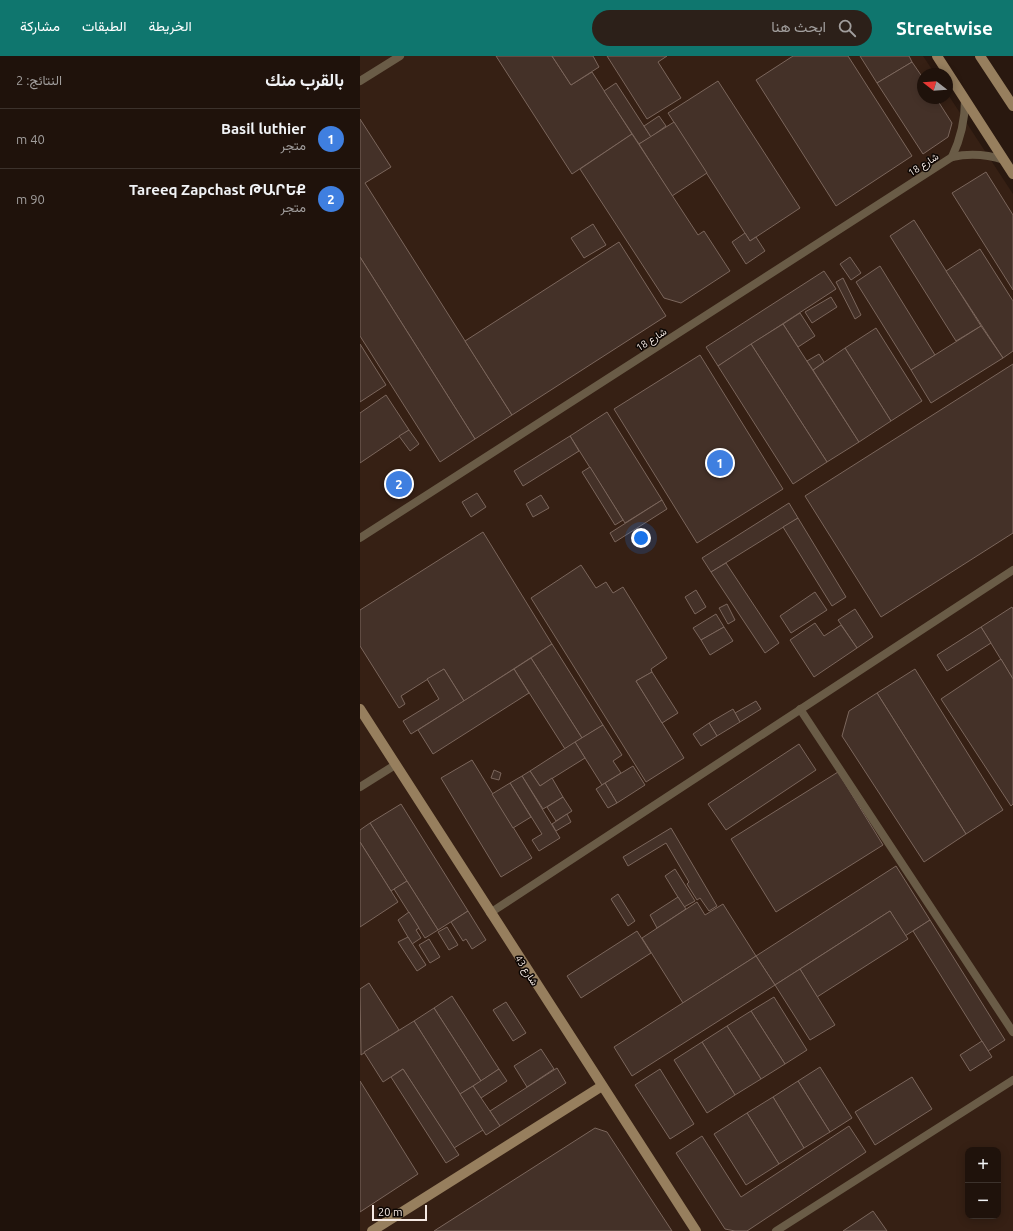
<!DOCTYPE html>
<html lang="ar">
<head>
<meta charset="utf-8">
<style>
	:root { --surface:#1f120b; --page:#2c2019; --text:#f1f3f6; --muted:#a19e9d; --line:#3c322c; --accent:#0f766e }
	body { margin:0; font-family:Ubuntu,Vazirmatn,"Noto Sans Armenian",sans-serif; background:var(--page); color:var(--text); direction:rtl }
	.controls { position:absolute; right:12px; bottom:12px; display:grid; overflow:hidden; border-radius:8px; box-shadow:0 2px 10px #0003 }
	.controls button { width:36px; height:36px; display:grid; place-items:center; padding:0; border:0; border-bottom:1px solid var(--line); background:var(--surface); color:var(--text); font:20px sans-serif }
	.compass { position:absolute; left:557px; top:12px; width:36px; height:36px; border-radius:50%; background:var(--surface); box-shadow:0 2px 10px #0003; rotate:287deg }
	.scale { position:absolute; left:12px; bottom:10px; width:55px; box-sizing:border-box; padding-left:4px; border:2px solid #f5e9e3; border-top:0; font-size:11px; line-height:14px; white-space:nowrap; color:#f5e9e3; -webkit-text-stroke:3px #0c0603; paint-order:stroke }
	.you { position:absolute; left:281px; top:482px; width:14px; height:14px; margin:-10px; border:3px solid #fff; border-radius:50%; background:#1a73e8; box-shadow:0 0 0 6px #1a73e833 }
	.badge { display:grid; place-items:center; width:26px; height:26px; border-radius:50%; background:var(--accent); color:#fff; font-size:13px; font-weight:700 }
	.pin { position:absolute; translate:-50% -50%; border:2px solid #fff; box-shadow:0 1px 4px #0006 }
	.list { margin:0; padding:0; list-style:none }
	h2 { display:flex; justify-content:space-between; align-items:center; height:52px; margin:0; padding:0 16px; font-size:17px }
	h2 small { font-size:13px; font-weight:400; color:var(--muted) }
	.list li { display:grid; grid-template-columns:26px 1fr auto; gap:12px; align-items:center; box-sizing:border-box; height:60px; padding:0 16px; border-top:1px solid var(--line) }
	.list b { display:block; font-size:15px; white-space:nowrap }
	.list p { margin:0; font-size:13px; white-space:nowrap; color:var(--muted) }
	.list em { font-size:13px; font-style:normal; color:var(--muted) }
	.icon { flex:none; width:22px; height:22px; fill:none; stroke:currentColor; stroke-width:2; stroke-linecap:round; stroke-linejoin:round }
	.map { position:relative; flex:none; width:653px; height:1175px; overflow:hidden; direction:ltr }
	header { display:flex; align-items:center; gap:24px; box-sizing:border-box; height:56px; padding:0 20px; background:var(--accent); color:#fff }
	header strong { font-size:19px }
	nav { display:flex; gap:22px; margin-inline-start:auto; font-size:14px }
	.search { width:280px; height:36px; background:var(--page); display:flex; align-items:center; gap:10px; box-sizing:border-box; padding:0 14px; border-radius:22px; color:var(--muted); font-size:15px }
	main { display:flex }
	aside { flex:1; background:var(--surface) }
	.map>svg:first-child { display:block }
</style>
</head>
<body>
<header>
<strong>Streetwise</strong>
<div class="search"><svg class="icon" aria-label="search" viewBox="0 0 24 24"><circle cx="10" cy="10" r="6"/><path d="M15 15l6 6"/></svg>ابحث هنا</div>
<nav><a>الخريطة</a><a>الطبقات</a><a>مشاركة</a></nav>
</header>
<main>
<div class="map">
<svg width="653" height="1175" viewBox="0 0 653 1175">
	<rect width="100%" height="100%" fill="#29180f"/>
	<!-- built -->
	<path fill="#362014" fill-rule="evenodd" d="M0,0h563l12,18h-12v24h24v-5l66,101v1037h-653zM608,1094h30v66h-30z"/>
	<!-- building -->
	<g fill="#443128" stroke="#7b665c">
		<path d="M136,0h56l19,29 21,-13 40,62 -60,40z"/>
		<path d="M192,0h41l6,11 -28,18z"/>
		<path d="M247,0h60l-9,6 23,36 -34,21z"/>
		<path d="M433,0h55l64,100 -76,50 -80,-126z"/>
		<path d="M500,0h49l3,6 -35,21z"/>
		<path d="M552,6l11,16v20h13l16,25 -4,14 -25,17 -46,-71z"/>
		<path d="M358,25l82,127 -50,33 -82,-128z"/>
		<path d="M256,27l35,54 -12,7 -35,-53z"/>
		<path d="M299,60l7,10 -15,11 -7,-11z"/>
		<path d="M0,63l31,48 -26,16 147,232 -37,24 -115,-182z"/>
		<path d="M314,66l33,51 -35,23 -33,-52z"/>
		<path d="M272,78l66,101 6,-4 26,40 -49,32 -17,-5 -84,-129z"/>
		<path d="M626,116l27,43v75l-61,-97z"/>
		<path d="M554,164l67,106 -25,15 -66,-105z"/>
		<path d="M233,168l13,21 -22,13 -13,-20z"/>
		<path d="M385,177l5,8 6,-4 9,14 -19,13 -14,-22z"/>
		<path d="M259,186l47,74 -154,99 -47,-74z"/>
		<path d="M620,193l33,52v50l-10,7 -57,-87z"/>
		<path d="M0,201l115,182 -35,23 -80,-126z"/>
		<path d="M490,201l11,16 -10,7 -11,-16z"/>
		<path d="M520,210l55,89 -24,15 -55,-88z"/>
		<path d="M464,215l12,18 -118,77 -12,-19z"/>
		<path d="M483,222l18,37 -6,4 -19,-37z"/>
		<path d="M471,241l6,10 -25,16 -7,-11z"/>
		<path d="M440,257l15,23 -17,11 -15,-23z"/>
		<path d="M423,268l76,118 -32,20 -76,-118z"/>
		<path d="M621,270l22,32 -72,45 -20,-33z"/>
		<path d="M516,272l46,73 -31,20 -46,-73z"/>
		<path d="M0,288l26,41 -26,17z"/>
		<path d="M391,288l76,118 -34,22 -75,-118z"/>
		<path d="M485,292l46,73 -32,21 -46,-72z"/>
		<path d="M459,298l5,8 -11,8 -6,-9z"/>
		<path d="M340,299l83,134 -86,54 -83,-134z"/>
		<path d="M653,308v169l-132,84 -76,-121z"/>
		<path d="M26,339l23,35 -49,33v-50z"/>
		<path d="M247,356l55,88 -37,23 -55,-87z"/>
		<path d="M49,374l10,14 -9,7 -11,-15z"/>
		<path d="M210,380l9,15 -56,35 -9,-15z"/>
		<path d="M230,411l33,53 -8,5 -33,-53z"/>
		<path d="M117,437l9,14 -15,10 -9,-15z"/>
		<path d="M181,439l8,13 -16,9 -7,-13z"/>
		<path d="M302,444l5,9 -52,33 -5,-9z"/>
		<path d="M429,447l9,15 -87,54 -9,-14z"/>
		<path d="M438,462l48,79 -14,9 -49,-79z"/>
		<path d="M123,476l69,112 -88,57 -20,-32 -43,27 4,8 -6,4 -39,-62v-36z"/>
		<path d="M366,507l53,80 -14,10 -54,-81z"/>
		<path d="M221,509l15,23 10,-6 7,11 10,-6 44,71 -16,11 1,3 -16,9 48,77 -38,24 -115,-184z"/>
		<path d="M336,534l10,17 -11,7 -10,-17z"/>
		<path d="M455,536l12,18 -36,23 -11,-17z"/>
		<path d="M367,548l8,16 -7,4 -9,-16z"/>
		<path d="M652,551l1,2v70l-32,-52z"/>
		<path d="M495,553l18,28 -16,11 -19,-28z"/>
		<path d="M356,558l8,13 -23,13 -8,-12z"/>
		<path d="M455,567l9,13 17,-11 16,23 -43,29 -24,-37z"/>
		<path d="M364,571l9,14 -23,14 -9,-15z"/>
		<path d="M621,571l10,16 -44,28 -10,-16z"/>
		<path d="M192,588l51,81 -21,13 -51,-80z"/>
		<path d="M171,602l51,80 -17,11 -51,-80z"/>
		<path d="M641,603l12,20v125l-2,2 -70,-107z"/>
		<path d="M84,613l20,32 -53,33 -8,-13 36,-22 -12,-20z"/>
		<path d="M154,613l15,24 -96,61 -15,-24z"/>
		<path d="M555,613l88,141 -37,24 -89,-141z"/>
		<path d="M292,616l26,41 -16,10 -26,-42z"/>
		<path d="M517,637l89,141 -42,28 -82,-126 7,-25z"/>
		<path d="M396,645l5,8 -21,13 -5,-9z"/>
		<path d="M373,653l7,13 -23,14 -8,-13z"/>
		<path d="M349,667l8,13 -16,10 -8,-12z"/>
		<path d="M243,669l19,30 -9,6 8,12 -19,12 -27,-43z"/>
		<path d="M215,686l10,16 -45,28 -10,-15z"/>
		<path d="M439,688l17,26 -90,60 -18,-26z"/>
		<path d="M112,704l60,98 -31,19 -60,-99z"/>
		<path d="M273,710l12,19 -28,18 -12,-20z"/>
		<path d="M134,714l7,3 -2,7 -8,-2z"/>
		<path d="M170,715l10,15 12,-8 11,19 -20,12 -21,-33z"/>
		<path d="M478,716l45,73 -107,67 -45,-73z"/>
		<path d="M162,720l38,62 -21,13 -7,-11 10,-6 -32,-51z"/>
		<path d="M150,727l21,34 -18,11 -21,-34z"/>
		<path d="M245,727l12,20 -9,5 -12,-19z"/>
		<path d="M203,741l9,14 -16,10 -9,-14z"/>
		<path d="M41,748l67,107 -30,19 -68,-107z"/>
		<path d="M207,758l4,8 -15,9 -4,-7z"/>
		<path d="M10,767l37,58 -16,10 -31,-49v-12z"/>
		<path d="M311,772l46,78 -8,5 -9,-13 -3,2 -10,-16 2,-2 -23,-39 -38,23 -5,-9z"/>
		<path d="M0,786l38,60 -38,25z"/>
		<path d="M536,810l34,54 -25,16 -15,-25 -115,74 -19,-29z"/>
		<path d="M315,813l20,32 -11,6 -19,-31z"/>
		<path d="M47,825l31,49 -13,8 -31,-49z"/>
		<path d="M258,838l17,27 -7,5 -17,-27z"/>
		<path d="M318,841l8,12 -29,19 -7,-13z"/>
		<path d="M337,846l8,13 18,-11 33,52 -73,47 -41,-65z"/>
		<path d="M108,855l18,29 -14,9 -6,-10 -3,2 -12,-19z"/>
		<path d="M530,855l18,28 -91,58 -17,-28z"/>
		<path d="M49,856l10,16 -3,2 5,8 -9,6 -14,-24z"/>
		<path d="M570,864l75,120 -17,11 -75,-120z"/>
		<path d="M87,871l11,18 -9,5 -11,-18z"/>
		<path d="M277,875l14,22 -70,45 -14,-22z"/>
		<path d="M48,881l18,28 -9,6 -19,-29z"/>
		<path d="M69,883l11,18 -10,6 -11,-18z"/>
		<path d="M396,900l19,29 -143,91 -18,-29z"/>
		<path d="M440,913l35,56 -25,15 -35,-55z"/>
		<path d="M9,927l30,47 -38,25 -1,-66z"/>
		<path d="M92,940l47,73 -18,12 -47,-73z"/>
		<path d="M414,941l33,53 -22,14 -34,-53z"/>
		<path d="M146,946l20,31 -13,8 -20,-31z"/>
		<path d="M74,952l47,73 -21,13 -46,-73z"/>
		<path d="M391,955l34,53 -24,15 -34,-53z"/>
		<path d="M54,965l69,109 -29,18 -51,-79 -20,13 -19,-30z"/>
		<path d="M367,970l34,53 -26,16 -33,-53z"/>
		<path d="M622,985l10,16 -22,14 -10,-16z"/>
		<path d="M342,986l33,53 -28,18 -33,-53z"/>
		<path d="M181,993l13,20 -27,18 -13,-21z"/>
		<path d="M460,1011l32,51 -22,14 -32,-51z"/>
		<path d="M197,1012l9,15 -66,43 -10,-15z"/>
		<path d="M43,1013l56,86 -13,8 -55,-86z"/>
		<path d="M139,1013l8,12 -26,17 -8,-12z"/>
		<path d="M300,1013l34,55 -24,15 -35,-54z"/>
		<path d="M552,1021l20,32 -57,36 -20,-33z"/>
		<path d="M0,1025l58,93 -58,38z"/>
		<path d="M438,1025l32,51 -26,16 -31,-51z"/>
		<path d="M113,1030l27,40 -14,9 -26,-41z"/>
		<path d="M413,1041l31,51 -25,16 -32,-51z"/>
		<path d="M387,1057l32,51 -33,21 -32,-51z"/>
		<path d="M489,1070l17,26 -119,79h-12l-10,-2 -49,-76 26,-17 39,61z"/>
		<path d="M235,1072l12,4 65,99h-238z"/>
		<path d="M513,1155l14,20h-44z"/>
	</g>
	<g fill="none" stroke-linecap="round" stroke-linejoin="round">
		<!-- lane -->
		<g stroke="#6a5c47" stroke-width="8">
			<path d="M0,25l40,-25"/>
			<path d="M592,101c9,-19 13,-36 13,-57"/>
			<path d="M0,482l592,-381c18,-4 34,-3 52,3"/>
			<path d="M440,653l213,323"/>
			<path d="M0,731l35,-22"/>
			<path d="M130,857l523,-343"/>
			<path d="M416,1175l237,-151"/>
		</g>
		<!-- secondary -->
		<g stroke="#977f5e" stroke-width="10">
			<path d="M577,0l76,118"/>
			<path d="M620,0l33,50"/>
			<path d="M0,653l336,522"/>
			<path d="M12,1175l230,-145"/>
		</g>
	</g>
	<g text-anchor="middle" stroke-width="3" stroke-linejoin="round" paint-order="stroke">
		<!-- street labels -->
		<g font-size="10" fill="#f5e9e3" stroke="#0c0603">
			<text transform="translate(563 108) rotate(-33)" y="4">شارع 18</text>
			<text transform="translate(291 283) rotate(-33)" y="4">شارع 18</text>
			<text transform="translate(167 914) rotate(57)" y="4">شارع 43</text>
		</g>
	</g>
</svg>
<div class="controls">
<button>+</button>
<button>−</button>
</div>
<svg class="compass" viewBox="-18 -18 36 36"><path d="M0-13l5 13h-10z" fill="#e53935"/><path d="M0 13l5-13h-10z" fill="#a19e9d"/></svg>
<div class="scale">20 m</div>
<div class="you"></div>
<div class="pin badge" style="left:360px;top:407px;background:#3f7fe0">1</div>
<div class="pin badge" style="left:39px;top:428px;background:#3f7fe0">2</div>
</div>
<aside>
<h2>بالقرب منك<small>النتائج: 2</small></h2>
<ul class="list">
<li><span class="badge" style="background:#3f7fe0">1</span><div><b>Basil luthier</b><p>متجر</p></div><em>40 m</em></li>
<li><span class="badge" style="background:#3f7fe0">2</span><div><b>Tareeq Zapchast ԹԱՐԵՔ</b><p>متجر</p></div><em>90 m</em></li>
</ul>
</aside>
</main>
</body>
</html>
